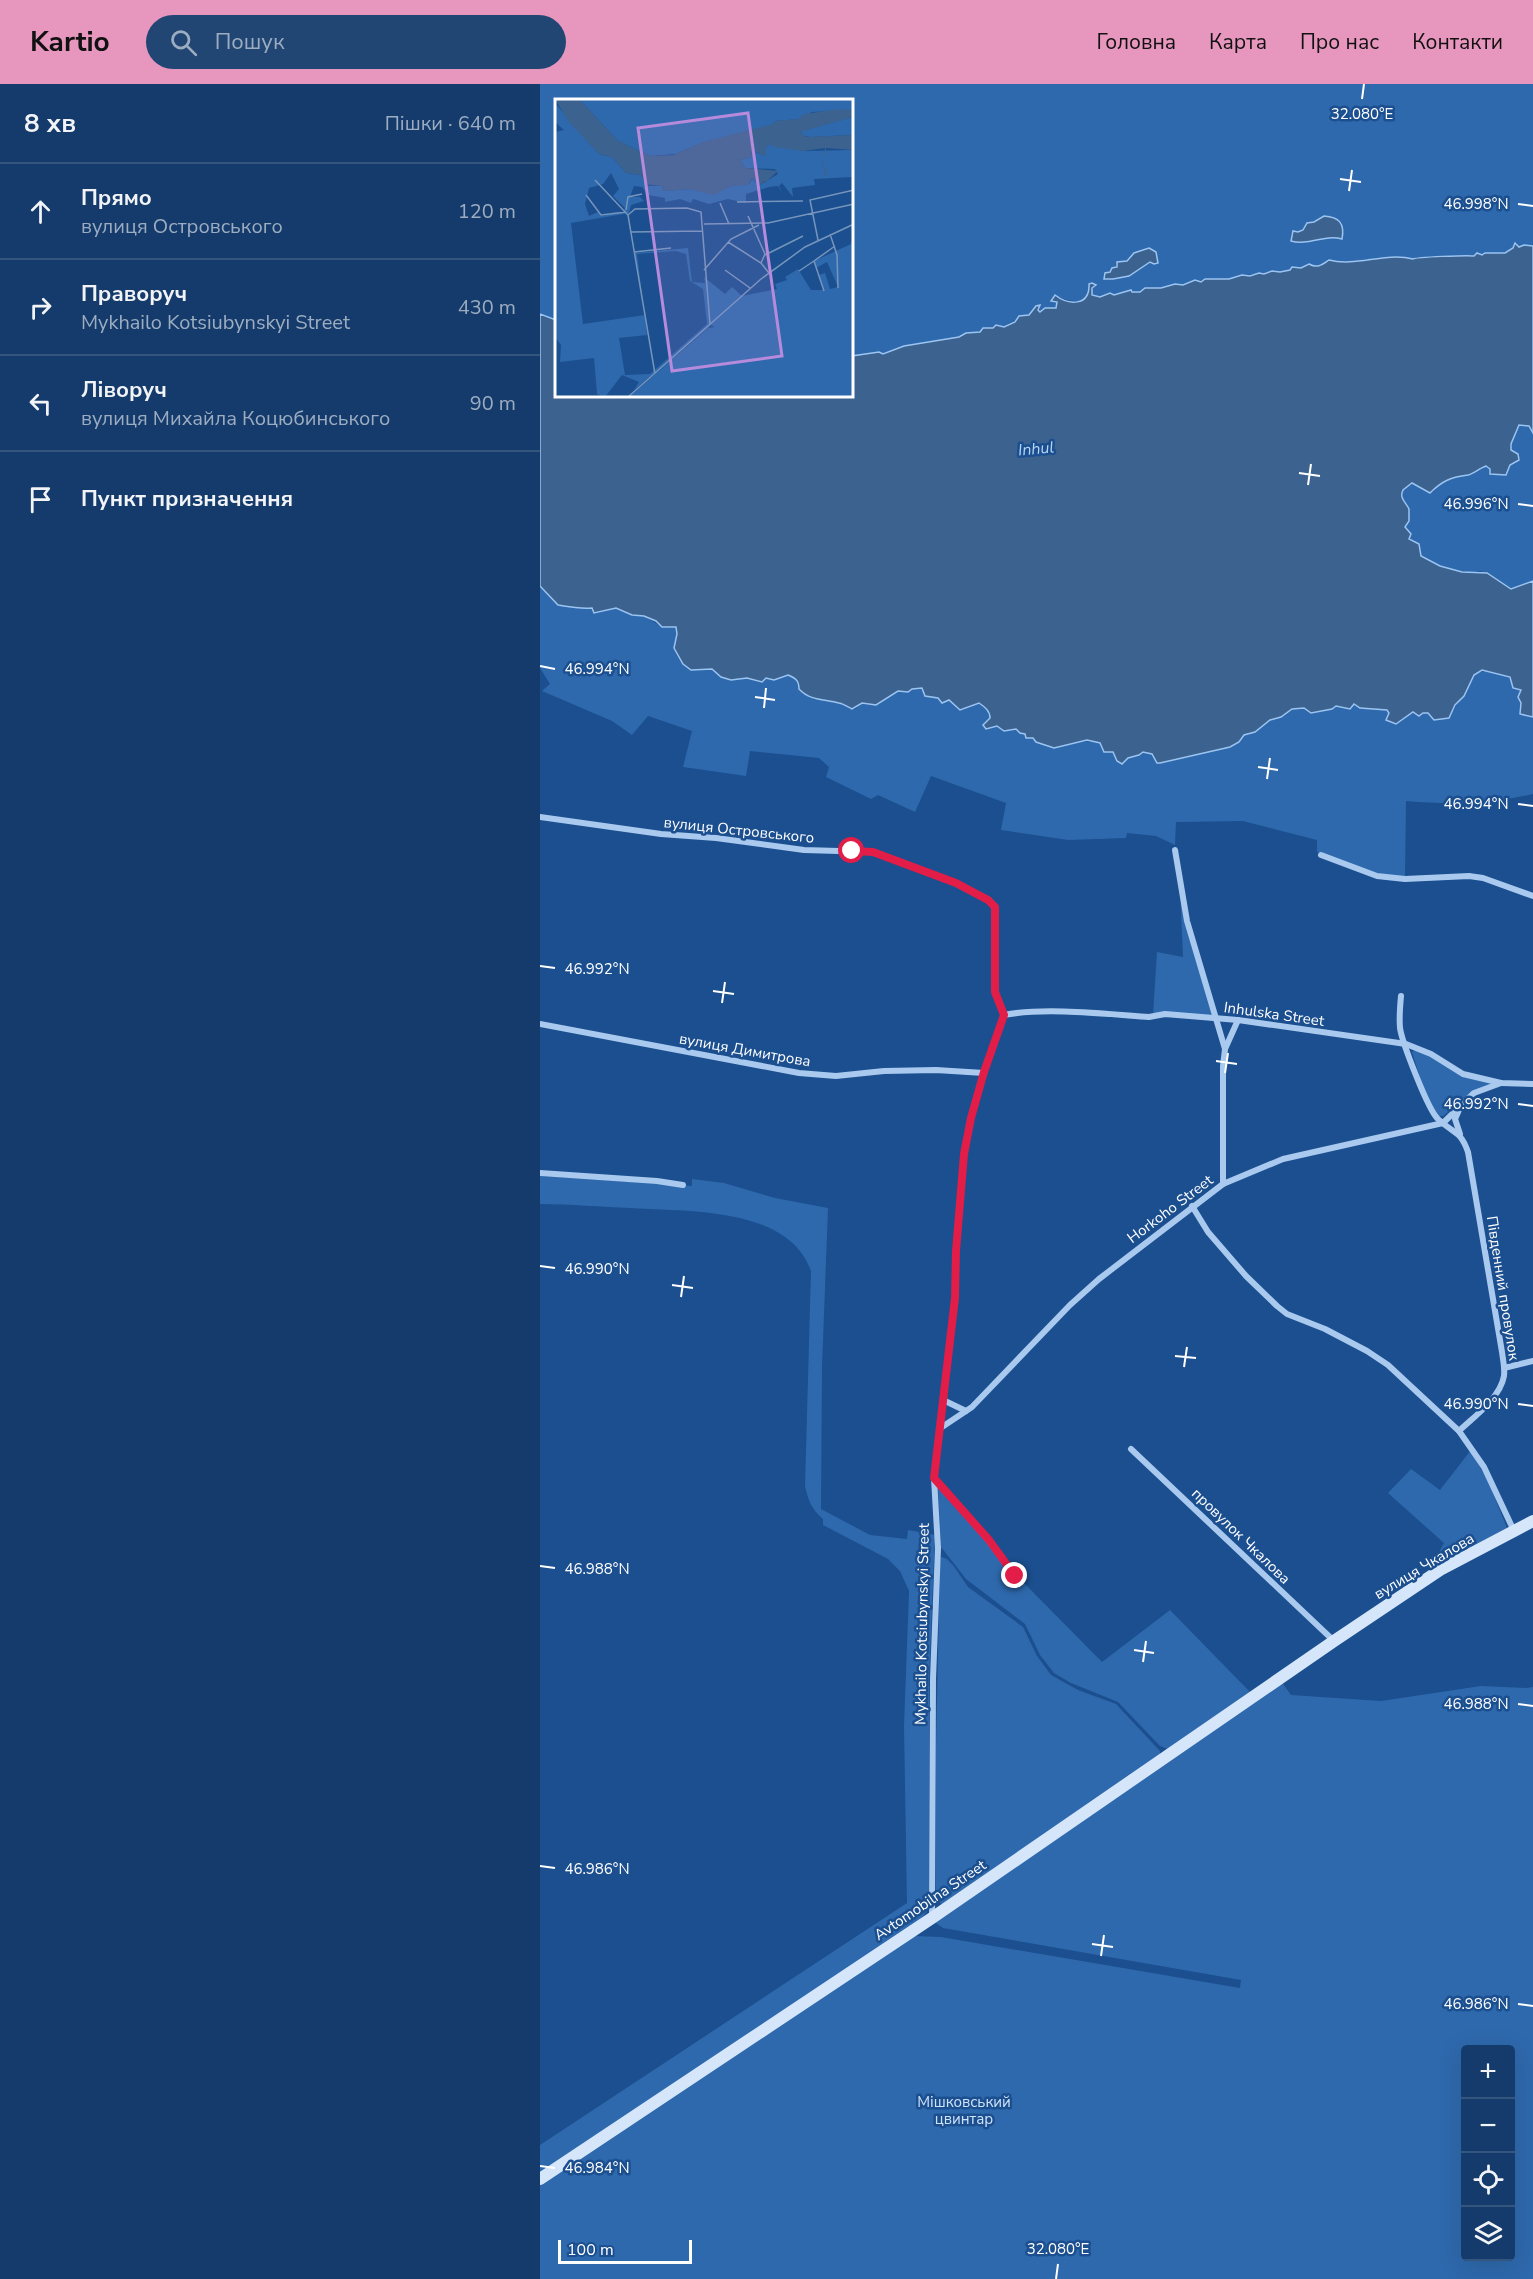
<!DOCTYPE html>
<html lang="uk">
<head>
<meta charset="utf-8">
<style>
	:root { --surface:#143b6b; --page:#214673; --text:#f1f3f6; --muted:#9dadc1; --line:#33557e; --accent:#e797bd }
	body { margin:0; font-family:"Nunito Sans",sans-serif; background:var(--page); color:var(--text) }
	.controls { position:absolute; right:18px; bottom:18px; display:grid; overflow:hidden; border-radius:6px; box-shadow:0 6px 24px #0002 }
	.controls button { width:54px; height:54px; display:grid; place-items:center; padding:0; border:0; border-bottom:2px solid var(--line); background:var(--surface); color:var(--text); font:30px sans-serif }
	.scale { position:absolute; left:18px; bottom:15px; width:134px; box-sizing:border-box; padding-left:6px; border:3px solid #fff; border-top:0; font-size:16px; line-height:21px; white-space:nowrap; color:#fff; -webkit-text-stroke:4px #1b4f8f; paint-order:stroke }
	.stop { position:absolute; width:18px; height:18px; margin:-14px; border:4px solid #e11d48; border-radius:50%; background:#fff }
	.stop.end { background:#e11d48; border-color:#fff; box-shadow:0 2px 6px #0008 }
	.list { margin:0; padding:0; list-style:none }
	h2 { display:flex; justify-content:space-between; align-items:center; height:78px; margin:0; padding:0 24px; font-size:26px }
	h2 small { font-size:20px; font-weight:400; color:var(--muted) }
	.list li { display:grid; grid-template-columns:39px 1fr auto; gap:18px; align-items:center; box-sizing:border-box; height:96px; padding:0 24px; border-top:2px solid var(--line) }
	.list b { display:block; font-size:22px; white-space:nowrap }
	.list p { margin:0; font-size:20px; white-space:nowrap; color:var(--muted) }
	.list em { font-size:20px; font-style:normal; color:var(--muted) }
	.icon { flex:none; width:33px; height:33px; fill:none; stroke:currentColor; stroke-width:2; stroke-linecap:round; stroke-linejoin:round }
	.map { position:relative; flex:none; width:993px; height:2195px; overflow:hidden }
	header { display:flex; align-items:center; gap:36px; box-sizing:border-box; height:84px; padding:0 30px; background:var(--accent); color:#111 }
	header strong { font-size:28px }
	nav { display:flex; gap:33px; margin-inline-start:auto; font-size:21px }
	.search { width:420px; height:54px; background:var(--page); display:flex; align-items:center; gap:15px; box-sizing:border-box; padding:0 21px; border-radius:33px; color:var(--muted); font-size:22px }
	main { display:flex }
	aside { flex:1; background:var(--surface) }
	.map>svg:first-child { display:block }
</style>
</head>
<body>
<header>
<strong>Kartio</strong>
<div class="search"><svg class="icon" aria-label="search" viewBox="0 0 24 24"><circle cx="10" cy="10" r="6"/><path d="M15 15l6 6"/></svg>Пошук</div>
<nav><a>Головна</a><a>Карта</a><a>Про нас</a><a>Контакти</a></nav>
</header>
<main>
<aside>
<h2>8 хв<small>Пішки · 640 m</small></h2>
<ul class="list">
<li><svg class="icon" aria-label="ahead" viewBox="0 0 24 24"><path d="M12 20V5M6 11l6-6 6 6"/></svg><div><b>Прямо</b><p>вулиця Островського</p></div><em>120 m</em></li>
<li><svg class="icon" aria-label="right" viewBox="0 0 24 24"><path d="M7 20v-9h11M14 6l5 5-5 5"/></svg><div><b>Праворуч</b><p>Mykhailo Kotsiubynskyi Street</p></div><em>430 m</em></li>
<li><svg class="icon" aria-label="left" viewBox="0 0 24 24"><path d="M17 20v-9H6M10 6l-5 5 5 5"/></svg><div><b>Ліворуч</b><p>вулиця Михайла Коцюбинського</p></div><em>90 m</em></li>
<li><svg class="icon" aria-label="arrive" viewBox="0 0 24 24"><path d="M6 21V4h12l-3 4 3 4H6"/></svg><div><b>Пункт призначення</b></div></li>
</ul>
</aside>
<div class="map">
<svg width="993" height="2195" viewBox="0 0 993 2195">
	<rect width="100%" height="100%" fill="#1b4f8f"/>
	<!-- green -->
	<g fill="#2e69ad" fill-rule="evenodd">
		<path d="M0,0h993v162l-9,-1 -5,2 -3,-4c-8,14 -22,8 -34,12l-5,-2 -3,3c-11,-3 -34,2 -48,2 -6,0 -7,-2 -13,1 -28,-7 -56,6 -84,1l-4,5 -9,2 -5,-2 -10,3 -9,-1 -2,3 -10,2 -8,-1 -8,3 -22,1 -13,4h-24l-4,3 -6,-2 -12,5 -8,-1 -14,4h-17l-4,4 -14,-1 -12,4 -3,-2 -11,4 -8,-3v-6l4,-3 -4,-2 -3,1c0,27 -19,15 -36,13l-2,3 6,3 -1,5h-11l-5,4 -1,-7 -10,10c-15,2 -27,18 -45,13l-4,4 -14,1 -7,4c-25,4 -54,7 -76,17l-4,-2 -27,4v-256h-296v220l-16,-6zM784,132l8,1 9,5 2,8 -1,8c-16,-3 -32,5 -50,4l-1,-8 3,-3c7,2 11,-2 15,-9h5zM611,164l3,16 -4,-2 -21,14 -23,4 -1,-7 10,-5 1,-4 11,-3z"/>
		<path d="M982,340l7,2 4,7v148l-22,8 -24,-16 -7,-2 -10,2 -26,-5 -23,-12 -6,-14 -6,-3 2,-5 -6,-7 3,-4 1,-14 -6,-5v-14l11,-7 13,9h6l7,-9 46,-17 11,8 5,1 8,-10 7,-3 1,-8 -7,-4 -1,-6 9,-19z"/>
		<path d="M0,502c21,17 21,23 52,22l5,5 18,-5 17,7 12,1 20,12 12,-1 1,7 -2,17 14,18h23l19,11 16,-2 12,4 7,-4 12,1 10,-4c7,3 11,5 11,14 13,14 26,9 42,14 4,1 8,7 13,6 3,-1 5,-4 8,-6l14,2 22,-14 10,1 4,-3 10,-1 3,8 13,2 5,4 5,-2 19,7 12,-4c5,5 11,7 11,15l-6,5 2,5 11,-2 10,5 9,-2 9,5 1,3 8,1 3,4c23,11 41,-7 63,2l3,6 10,2 4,9 5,3 6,-6 11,-2 4,-4 9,2 8,9 66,-15 13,-6 5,-7 11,-3 15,-12 14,-4 8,-7 12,-1 7,5 25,-7 10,2 9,-4 7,4 25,2 2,4 -1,7 8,3 17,-12 6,4 4,-3h5l5,6 16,-1 26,-44c15,-7 19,0 35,3l3,10 8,3 -3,7 3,6 -1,10 13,4v77c-43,10 -83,11 -127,7l-1,76 -43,-6 -45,-19v-12l-74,-19 -67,1 -1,23 -19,-9 -29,-3 -1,5 -58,2 -67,-10 5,-27 -75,-27 -16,36 -37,-17 -7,4 -45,-22 3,-10 -10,-9 -69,-7 -4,25 -63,-9 9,-36 -44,-15 -16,19 -20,-14 -70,-30 8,-7 -10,-16z"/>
		<path d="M640,805l32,125v2l-59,-1 4,-63 26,5z"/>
		<path d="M876,966l15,5 31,21 31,8 -33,19 -17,13h-5l-15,-29 -11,-35z"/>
		<path d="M0,1092l152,10v-7l32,4 51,15 53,10 -6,159 -1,142 49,26 37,4 1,-9 27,5 -6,144v213l-1,18 -7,9 -381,255v-29l367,-242 -3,-177 5,-135 -9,-20 -12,-12 -65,-34v-6c-11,-9 -15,-19 -18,-33l6,-215c-23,-65 -124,-59 -180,-63 -30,-1 -60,-4 -91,-4z"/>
		<path d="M931,1366l17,31 19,47 -69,38 -4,-5 10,-18 -56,-50 23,-24 29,21z"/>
		<path d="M398,1403l83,93 81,82 68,-52 81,83 -83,56 -8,-3 -42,-44 -47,-19 -17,-10 -14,-18 -15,-31 -59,-45 -25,-32z"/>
		<path d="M401,1473l6,2 6,6 15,22 55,40 14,29 14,19 27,15 38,14 44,47v4l-217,150 -6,-4 -1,-10v-145l4,-183z"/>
		<path d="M741,1597l10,14 90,6 100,-15 46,2 6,-1v592h-993v-94l368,-246 6,-3 27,1 299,51 1,-8 -298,-52 -7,-5 1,-4zM926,1966h44v206h-44z"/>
	</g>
	<!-- water -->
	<g fill="#3c6290" stroke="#9cc4f0" stroke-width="1.5">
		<path d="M784,132c15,1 21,7 18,23 -17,-5 -34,7 -51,2l2,-10 5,1 5,-2 4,-7 7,-1z"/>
		<path d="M975,159l4,4 5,-2 9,1v187l-4,-7 -10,-1 -8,19v6l7,4 1,6 -9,5 -4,10 -16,-1v-5l-4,-3c-6,2 -13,8 -18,9 -17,2 -26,6 -38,18l-18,-10 -9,7c-4,9 3,12 6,19v12l-4,6 6,7 -2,5 10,5 2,12 19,10 22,6 25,1 24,16 22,-8v136l-13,-3 1,-11 -3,-6 3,-7 -8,-2 -3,-11 -28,-7 -8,5 -10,21 -9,9 -6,13 -15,2 -6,-7h-5l-4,3 -6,-4 -17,12 -10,-4 3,-7 -2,-3 -27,-2 -6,-4 -4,5 -14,-3 -4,3 -21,4 -7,-5 -12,1 -11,8 -11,3 -15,12 -11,3 -5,7 -9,5 -70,16h-3l-5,-9 -9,-2 -4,3 -11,3 -6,6 -5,-3 -4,-9h-9l-4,-9 -13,-3 -33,8 -18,-6 -3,-4h-7l-1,-4 -5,-1 -4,-4 -12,2 -7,-5 -11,3 -3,-4 7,-7c0,-7 -5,-11 -11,-15l-19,7 -11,-10 -7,3 -4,-5 -13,-2 -3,-8 -10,1 -4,3 -10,-1 -22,14 -14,-2 -10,6c-4,-2 -8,-5 -13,-6 -14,-4 -29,-2 -40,-14 0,-9 -4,-11 -11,-14l-14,5 -8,-2 -4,4 -15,-4 -16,2 -10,-3 -9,-8 -21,1 -8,-6 -9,-16 3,-14 -1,-7h-14l-6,-6 -12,-5 -12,-1 -16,-7 -22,5 -2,-5c-13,1 -22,-1 -34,-3l-18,-19v-272l16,6v76h296v-40l27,-4 4,2 21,-8 55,-9 7,-4 14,-1 3,-4h10l3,-3 8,2 11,-5 4,-6 10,-1 7,-9 4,-1 -2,5 2,2 5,-4h11l1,-6 -6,-1 4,-6c13,10 35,12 34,-11l3,-1 4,2 -4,3v7l8,2 10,-4 4,2 17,-5 1,2h8l5,-4h16l14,-4 8,1 12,-5 6,2 4,-3h24l13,-4 8,1 9,-3 5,1 8,-3 8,1 10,-2 2,-3 9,1 8,-4c9,5 14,0 20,-4 27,7 56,-8 84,-1 3,-2 55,-4 61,-3l3,-3 5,2 3,-2h20l8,-5z"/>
		<path d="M609,164l7,4 2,11 -4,1 -4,-2 -21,14 -16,3h-9l1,-6 5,-1 2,-4 5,-1v-5l10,-1 7,-8z"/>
	</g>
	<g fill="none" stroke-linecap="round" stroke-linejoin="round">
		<!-- street -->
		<g stroke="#a9c9ee" stroke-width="6">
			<path d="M0,733l121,17 55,4 88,12 69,2 82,31 34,17 6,7v85l9,23 -20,58 -13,45 -7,36 -8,97 -1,47 -21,180 4,70 -5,131 -1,238"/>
			<path d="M635,766l12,71 38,128"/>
			<path d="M781,771l56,21 28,3 64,-3 14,2 50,18"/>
			<path d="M861,912c-1,11 -2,21 -1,32 2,14 28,82 38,91 15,15 22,10 30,33l34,200c1,8 3,16 2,24 -4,22 -29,40 -45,55"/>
			<path d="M464,931c40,-8 103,-1 145,2l16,-3 73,6 168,24 25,10 32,20 38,9 32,1"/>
			<path d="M0,940l259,49 37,3 48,-5 52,-1 48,3"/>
			<path d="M919,1026l-4,9 5,15"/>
			<path d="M0,1089l117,8 26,4"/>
			<path d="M683,1100v-118l2,-17 13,-29"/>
			<path d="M652,1122l16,26 38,44 31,30 10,8 38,15 42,22 21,14 71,66 25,36 30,64"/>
			<path d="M964,1284l29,-7"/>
			<path d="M403,1316l23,11"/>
			<path d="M399,1345l33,-22 98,-102 29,-26 124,-95 60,-25 160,-36 31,-30 27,-10"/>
			<path d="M591,1365l203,192"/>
			<path d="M394,1394l55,63 30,41"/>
		</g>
		<!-- secondary -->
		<path stroke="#d6e6fa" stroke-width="12" d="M0,2095l392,-261 402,-277 106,-71 93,-49"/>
	</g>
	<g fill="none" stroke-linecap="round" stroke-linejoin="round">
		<!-- route -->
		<path stroke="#e11d48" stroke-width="8" d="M312,767l21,1 83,31 32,17 7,7v85l9,23 -20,57 -13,46 -7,36 -8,97 -1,47 -21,180 55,62 26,36"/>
	</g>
	<!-- ticks -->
	<path fill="none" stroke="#fff" stroke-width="2" d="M822,15l2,-15M800,95l21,3M809,107l3,-21M978,120l15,2M759,389l21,3M768,401l3,-21M978,420l15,2M0,582l15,3M215,613l20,3M224,624l2,-20M718,683l20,3M727,695l3,-21M978,720l15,2M0,882l15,2M173,907l21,3M182,919l3,-21M676,977l21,3M685,989l3,-20M978,1020l15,2M0,1182l15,2M132,1201l21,3M141,1213l3,-21M635,1272l21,2M644,1283l3,-20M978,1320l15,2M0,1482l15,2M594,1566l20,3M603,1578l3,-21M978,1620l15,2M0,1782l15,2M552,1860l21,3M561,1872l3,-21M978,1920l15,2M0,2082l15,2M516,2195l2,-15"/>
	<g text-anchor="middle" stroke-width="5" stroke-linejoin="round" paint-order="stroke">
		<!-- street labels -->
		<g font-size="15" fill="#fff" stroke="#1b4f8f">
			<text transform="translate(199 746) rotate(6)" y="5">вулиця Островського</text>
			<text transform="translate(734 930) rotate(8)" y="5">Inhulska Street</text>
			<text transform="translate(205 966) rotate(10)" y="5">вулиця Димитрова</text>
			<text transform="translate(630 1125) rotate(-37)" y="5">Horkoho Street</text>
			<text transform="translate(963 1204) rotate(81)" y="5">Південний провулок</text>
			<text transform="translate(701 1452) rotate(44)" y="5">провулок Чкалова</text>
			<text transform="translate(884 1482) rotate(-31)" y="5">вулиця Чкалова</text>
			<text transform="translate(382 1540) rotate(-89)" y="5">Mykhailo Kotsiubynskyi Street</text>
			<text transform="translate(390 1816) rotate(-34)" y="5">Avtomobilna Street</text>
		</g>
		<!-- park labels -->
		<g font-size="15" fill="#cfe3fa" stroke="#1b4f8f">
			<text x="424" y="2023">Мішковський<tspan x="424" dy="17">цвинтар</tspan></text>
		</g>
		<!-- water labels -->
		<g font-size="16" font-style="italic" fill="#b5d3f5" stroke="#1b4f8f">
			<text transform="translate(496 364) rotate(-5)" y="6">Inhul</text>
		</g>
	</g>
	<!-- overview -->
	<g transform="translate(15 15)">
		<rect width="298" height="298" fill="#1b4f8f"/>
		<path d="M24,0h274l1,11 -42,2 -12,7 -25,2 -1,3 -75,20 -23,10 -26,2 -32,-15zM0,4l44,51 13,3 14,16 15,2 7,11h14l2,5 26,-2 23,5 18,-8 18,-2 3,-5 8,6 18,-11 -3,-5 -30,-1 -5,-8 11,-3 1,-6 14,5v-9l5,-3 32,7 50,-1v27l-39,2 1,6 -23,3 1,9 -11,-14 -3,3 3,7 -4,-7 -9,1 -23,7v9l-18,-4 -19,5 -16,-5 -2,4 -11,-4 -15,3v-4l-17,-3 -6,-8 -8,-1 -4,11h10l4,4 -13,4 -2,8 -58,10 12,101 62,-9 -10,-62 53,-5 4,34 13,1 -1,-6 21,17 7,-7 10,9 35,-7 -2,-5 12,-4 -2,-3 13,-8 13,21h12l-4,-15 6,-2 5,16 8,-2 -11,-25 -11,6 -2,-7 37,-17 2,-6v159h-224l79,-69 7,-1 -4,-2 -77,65 5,-8 -17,-7 -17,22 -8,-3 -3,-36 -34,4 1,-17 -6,-8v-205l9,-2 -9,-8zM56,74l8,16 -6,7 12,12 -2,4 -22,4 -3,-4 -9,4 -4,-12 4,-16 14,-4zM121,152l10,3 4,27 13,8 4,35 -57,50 -25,1 -6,-37 28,-3 -10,-81zM298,18v18l-42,2 -9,-1 -2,-5z" fill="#2e69ad" fill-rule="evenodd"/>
		<path d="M0,0h24l39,42 32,15 24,-1 29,-13 70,-18 2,-3 23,-2 6,-5 36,-5 13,1v7l-53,15 6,5 47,-2v15l-27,-2v6h-6l7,21 -2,1 -5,-23 5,1v-6l-22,3 -30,-4 -1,-3 -6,3v9l-14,-5 -1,6 -11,3 5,8 33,3 -12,11 1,4 -2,-5 -5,4 -8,-7 -4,7 -17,1 -18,9 -23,-6 -26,2 -2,-5 -17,-2 -4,-9 -15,-2 -14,-16 -13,-3 -31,-33z" fill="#3c6290"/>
		<path fill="none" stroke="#3c6290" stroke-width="3" d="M57,59l12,-15"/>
		<path fill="none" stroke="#7695bc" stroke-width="1.5" d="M40,81l33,35 27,159M31,96l15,20 25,-3M182,103l66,-1M165,104l9,21M71,111l2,-13 14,-3M73,116l7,-6 52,-1 14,4 9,112M193,117l17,38 -4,9M149,125l64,-1 86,-19M76,133l72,-1M275,135l7,21 1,33M263,141l-8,-40 44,-10M173,143l33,21 8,10M79,153l37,-4M210,156l38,-19M149,171l27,-31 28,-14M170,171l25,18M244,172l15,-10M269,192l-10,-30 21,-15M73,298l133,-118 44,-32 49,-23"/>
		<path fill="#b68bdc" fill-opacity="0.15" stroke="#b68bdc" stroke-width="3" d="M193,14l34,243 -110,15 -34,-243z"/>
		<rect width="298" height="298" fill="none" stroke="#fff" stroke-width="3"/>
	</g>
	<g font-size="15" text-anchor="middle" fill="#fff" stroke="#1b4f8f" stroke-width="5" stroke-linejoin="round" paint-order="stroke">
		<text x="822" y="35">32.080°E</text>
		<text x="936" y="125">46.998°N</text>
		<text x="936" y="425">46.996°N</text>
		<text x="57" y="590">46.994°N</text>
		<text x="936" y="725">46.994°N</text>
		<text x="57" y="890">46.992°N</text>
		<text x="936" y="1025">46.992°N</text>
		<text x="57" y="1190">46.990°N</text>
		<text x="936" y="1325">46.990°N</text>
		<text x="57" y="1490">46.988°N</text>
		<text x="936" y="1625">46.988°N</text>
		<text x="57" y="1790">46.986°N</text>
		<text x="936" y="1925">46.986°N</text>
		<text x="57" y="2089">46.984°N</text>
		<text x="518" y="2170">32.080°E</text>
	</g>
</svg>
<div class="controls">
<button>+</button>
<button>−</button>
<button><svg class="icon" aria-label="locate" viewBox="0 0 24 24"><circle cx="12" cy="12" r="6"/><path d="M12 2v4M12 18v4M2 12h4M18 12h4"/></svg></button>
<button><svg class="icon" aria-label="layers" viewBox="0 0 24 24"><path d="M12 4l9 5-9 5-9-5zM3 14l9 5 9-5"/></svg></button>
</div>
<div class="scale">100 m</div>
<div class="stop" style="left:312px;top:767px"></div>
<div class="stop end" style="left:475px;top:1492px"></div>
</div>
</main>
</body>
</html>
